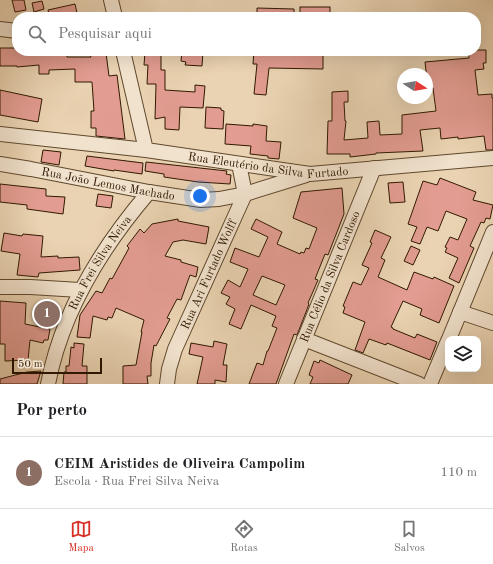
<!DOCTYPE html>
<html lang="pt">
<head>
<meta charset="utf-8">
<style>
	:root { --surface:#fff; --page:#f2f2f2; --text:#202124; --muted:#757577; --line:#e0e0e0; --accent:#d93025 }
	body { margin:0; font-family:"Old Standard TT",serif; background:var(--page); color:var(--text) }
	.controls { position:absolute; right:12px; bottom:12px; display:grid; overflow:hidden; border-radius:8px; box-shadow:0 4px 16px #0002 }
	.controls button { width:36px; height:36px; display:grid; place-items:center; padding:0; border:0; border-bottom:1px solid var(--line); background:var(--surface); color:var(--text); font:20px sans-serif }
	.compass { position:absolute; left:397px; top:68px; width:36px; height:36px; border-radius:50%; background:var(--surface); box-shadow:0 4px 16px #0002; rotate:101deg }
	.scale { position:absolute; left:12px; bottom:10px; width:90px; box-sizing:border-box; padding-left:4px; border:2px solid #311901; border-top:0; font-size:11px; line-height:14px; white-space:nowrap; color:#311901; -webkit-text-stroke:3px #f1e2cd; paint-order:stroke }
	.you { position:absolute; left:200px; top:196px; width:14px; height:14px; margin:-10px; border:3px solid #fff; border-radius:50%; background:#1a73e8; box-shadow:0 0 0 6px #1a73e833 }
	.badge { display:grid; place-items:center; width:26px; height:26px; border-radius:50%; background:var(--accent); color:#fff; font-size:13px; font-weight:700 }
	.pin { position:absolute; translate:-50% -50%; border:2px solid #fff; box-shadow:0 1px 4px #0006 }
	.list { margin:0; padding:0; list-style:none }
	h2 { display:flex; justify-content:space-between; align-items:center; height:52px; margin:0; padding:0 16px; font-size:17px }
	h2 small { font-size:13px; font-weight:400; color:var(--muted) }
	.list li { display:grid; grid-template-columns:26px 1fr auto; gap:12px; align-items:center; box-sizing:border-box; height:72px; padding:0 16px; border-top:1px solid var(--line) }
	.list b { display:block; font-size:15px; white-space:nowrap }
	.list p { margin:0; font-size:13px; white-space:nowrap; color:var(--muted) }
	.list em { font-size:13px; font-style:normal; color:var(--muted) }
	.icon { flex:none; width:22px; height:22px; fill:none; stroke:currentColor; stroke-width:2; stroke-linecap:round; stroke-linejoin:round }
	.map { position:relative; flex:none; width:493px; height:384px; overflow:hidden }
	.search { position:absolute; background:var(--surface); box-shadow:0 4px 16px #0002; left:12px; right:12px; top:12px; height:44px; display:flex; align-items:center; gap:10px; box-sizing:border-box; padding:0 14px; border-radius:16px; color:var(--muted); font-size:15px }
	.sheet { height:124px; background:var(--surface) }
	nav { display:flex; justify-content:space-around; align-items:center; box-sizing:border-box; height:56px; border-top:1px solid var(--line); background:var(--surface); font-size:11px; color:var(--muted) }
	nav a { display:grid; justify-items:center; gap:2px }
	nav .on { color:var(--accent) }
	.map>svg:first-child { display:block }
</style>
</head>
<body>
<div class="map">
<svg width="493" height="384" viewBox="0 0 493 384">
	<rect width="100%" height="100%" fill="#ead3b2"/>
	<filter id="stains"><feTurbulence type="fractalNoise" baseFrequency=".005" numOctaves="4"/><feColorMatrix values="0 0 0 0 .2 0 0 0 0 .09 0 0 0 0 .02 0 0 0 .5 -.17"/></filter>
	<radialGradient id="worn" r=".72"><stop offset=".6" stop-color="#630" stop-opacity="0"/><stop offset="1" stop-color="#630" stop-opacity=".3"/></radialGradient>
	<!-- building -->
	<g fill="#e29c91" stroke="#311901" fill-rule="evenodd">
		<path d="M12,0h12l2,10 -11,2z"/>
		<path d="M42,1l2,8 -10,3 -2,-9z"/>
		<path d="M75,4l2,9 -21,4h-6l-2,-7z"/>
		<rect x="300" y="7" width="30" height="10"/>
		<path d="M257,8l37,1v8h-37z"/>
		<path d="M0,48h17v3h14v1l18,-1v3h18v3h24l-1,-2 16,-2 3,23 8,-1 8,64 -29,-3v-8h-5v-17h3l-2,-29h-17v-13l-26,1v4h-10v-9l-22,2v-1h-17z"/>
		<path d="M476,50h10v13h-3l1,6 -9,1 3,25 14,-1v4h1v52h-7l-2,-14 -26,3v-2l-17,2 -1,-11 -20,2 3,21 -47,2v1l-26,3v-3h-23l1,-33h4v-29l16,-1v11h-4l1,19h1l-2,19 24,-2 -1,-16 12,-1 1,14 22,-1v-19l34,-4 -3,-23h-5l-3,-26 44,-4v-7h7z"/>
		<path d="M182,51h21l-1,15 -17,-1 1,-3 -5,-1z"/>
		<path d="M254,51h69v18l-54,-1 -3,27 -12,-1 3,-30h-4z"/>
		<path d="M145,52h16v18h4v20l30,2v-7l10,1 -2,22 -23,-1 -1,23 -14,-1v-12l-10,2 1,-35h-9l1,-19h-4z"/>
		<path d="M0,90l42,9 -4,23 -38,-7z"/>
		<path d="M206,107l15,1v2l3,1 -1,18 -18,-1z"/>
		<path d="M226,124l27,2v-2l14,2 -1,15 15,1 -2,17 -11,-1v-2l-18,-2 1,-8 -26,-2z"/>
		<path d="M43,150l18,2 -2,13 -18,-3z"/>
		<path d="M87,156l56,7 -1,11 -28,-4v1l-29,-5z"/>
		<path d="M146,162l81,9 -1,3 5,1 -1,9 -32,-2 -34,-5v-3l-19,-3z"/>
		<path d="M440,178l36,14 -3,8 20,5 -3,14 -4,-1 -2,5 -3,-1 -11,24 4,2 -15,35 -10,-5 9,-20 -13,-6 2,-4 -2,-1 5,-10 8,3 9,-21 -21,-8 -8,20 -11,-4 -7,17 -9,-3 6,-14 -9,-3 15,-43 14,4z"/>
		<path d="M403,182l2,20 -15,1 -2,-20z"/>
		<path d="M0,184l46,5v7l19,1 -2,17 -36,-5v-4l-27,-3z"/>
		<path d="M342,188l2,26 -16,41 -3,-1 -10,25 3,1 -10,23 1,1 -3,8 -9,23 -3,-1 -18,50h-27l8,-21 6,2 4,-14h1l9,-23 -5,-2 4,-10 -25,-11 -10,24 -12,-5 6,-15 -9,-5 4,-7 -9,-4 7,-13 12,7 8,-18 -18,-7 5,-14 24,9 9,-20 -17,-8 5,-10 26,13 -5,12 23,10 1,-2 3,1 2,-5 3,1 8,-21 -24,-10 8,-26zM262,276l23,9 -9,20 -23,-10z"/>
		<path d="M98,194l15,2 -2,12 -15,-2z"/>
		<path d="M178,219v2l31,6 -3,17 -23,-4 -10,2 -8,14 16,4v2l17,5 -2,10 -6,-2 -9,25 -4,-1 -10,19 3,1 -14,27 -2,-1 -3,18v13h-4l1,8h-25v-18l13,-1 6,-33h-1l3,-12 -28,-12 -4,10 -4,-1 -1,3 -14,-4 -3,22 -13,-1 3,-22 16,-24 6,2 8,-15 2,1 17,-31 -2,-2 13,-17 4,4 8,-9z"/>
		<path d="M375,230l16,7 -10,21 4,2 -7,17 29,13 7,-18 19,7 1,-2 20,9 -15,37 -19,-8 2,-6 -19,-8 -12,26 2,1v1l22,9 2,-4 20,8 -7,18 -43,-17 -1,2 -17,-6 -6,14 -8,-3 10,-28 -22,-9 2,-6 -2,-1 10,-24 8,3 8,-17 -7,-3 10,-22 -2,-1z"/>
		<path d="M4,233l18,3 1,-2 20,2 -2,21 17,-1v2l21,-1 1,13 -41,3 -1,4 -21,-2 3,-21 -19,-3z"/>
		<path d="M411,246l9,4 -7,15 -9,-4z"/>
		<path d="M0,301l26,2 -1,21 25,5 -2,11h-4l-1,3 -13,-3 -2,20 -23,1v-17h-5z"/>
		<path d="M214,341l13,3 -4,21h4l-1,17 -11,-2v4h-18l6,-27 -14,-3 2,-11 22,4z"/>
		<path d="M74,343l10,1 -2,22h5v18h-24l1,-12h2v-6h3l2,-19 3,1z"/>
		<path d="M320,360l32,15 -4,9h-38l3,-7 -4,-2 5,-14 5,2z"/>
		<path d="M41,371l-4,13h-37v-5l27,-7z"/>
	</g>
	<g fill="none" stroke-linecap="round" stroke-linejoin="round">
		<!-- minor casing -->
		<g stroke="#5f482d" stroke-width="16">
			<g id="minor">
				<path d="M111,0l4,17"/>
				<path d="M0,29l17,2"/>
				<path id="s1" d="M123,51l23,99 164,24 183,-16"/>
				<path d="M0,134l146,16"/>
				<path id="s2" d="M0,164l31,5 118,23 52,8 18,-1 26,-5 61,-19"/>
				<path d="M0,287h30l50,3"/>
				<path d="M460,312l33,11"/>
				<path d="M304,339l115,45"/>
				<path d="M449,339l44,-107"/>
				<path id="s3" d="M48,384c14,-73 53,-136 101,-192"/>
				<path id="s4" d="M167,384l2,-15 6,-20 70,-155 -6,-30"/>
				<path id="s5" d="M286,384l88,-216"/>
				<path d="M430,384l18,-43"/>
			</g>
		</g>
		<!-- minor -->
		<use href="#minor" stroke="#f1e2cd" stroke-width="14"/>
	</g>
	<g text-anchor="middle" stroke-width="3" stroke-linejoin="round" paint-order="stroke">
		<!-- street labels -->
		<g font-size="12" fill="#311901" stroke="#f1e2cd">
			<text dy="4" stroke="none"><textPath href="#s1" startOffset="225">Rua Eleutério da Silva Furtado</textPath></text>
			<text dy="4" stroke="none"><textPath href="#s2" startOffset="110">Rua João Lemos Machado</textPath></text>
			<text dy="4" stroke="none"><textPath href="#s3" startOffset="133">Rua Frei Silva Neiva</textPath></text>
			<text dy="4" stroke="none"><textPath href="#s4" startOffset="118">Rua Ari Furtado Wolff</textPath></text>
			<text dy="4" stroke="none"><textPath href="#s5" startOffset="116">Rua Célio da Silva Cardoso</textPath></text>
		</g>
	</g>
	<rect width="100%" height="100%" filter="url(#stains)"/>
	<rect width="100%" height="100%" fill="url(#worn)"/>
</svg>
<div class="controls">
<button><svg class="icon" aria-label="layers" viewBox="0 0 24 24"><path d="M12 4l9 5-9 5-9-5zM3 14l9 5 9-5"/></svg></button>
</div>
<svg class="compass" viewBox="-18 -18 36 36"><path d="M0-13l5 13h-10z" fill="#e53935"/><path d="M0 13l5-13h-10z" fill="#757577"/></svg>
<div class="scale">50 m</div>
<div class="you"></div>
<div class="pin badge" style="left:47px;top:314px;background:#8d6e63">1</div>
<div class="search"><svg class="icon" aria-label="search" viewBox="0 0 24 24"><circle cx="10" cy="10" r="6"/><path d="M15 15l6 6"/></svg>Pesquisar aqui</div>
</div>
<section class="sheet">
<h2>Por perto<small></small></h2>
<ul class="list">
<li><span class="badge" style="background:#8d6e63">1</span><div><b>CEIM Aristides de Oliveira Campolim</b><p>Escola · Rua Frei Silva Neiva</p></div><em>110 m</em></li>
</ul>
</section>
<nav>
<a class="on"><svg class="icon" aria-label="map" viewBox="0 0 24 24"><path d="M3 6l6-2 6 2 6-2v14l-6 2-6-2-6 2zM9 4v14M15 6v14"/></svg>Mapa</a>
<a><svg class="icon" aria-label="directions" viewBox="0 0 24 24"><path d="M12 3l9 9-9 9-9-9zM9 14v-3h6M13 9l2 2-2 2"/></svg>Rotas</a>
<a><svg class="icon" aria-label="saved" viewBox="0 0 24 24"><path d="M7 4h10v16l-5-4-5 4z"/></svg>Salvos</a>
</nav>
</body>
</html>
